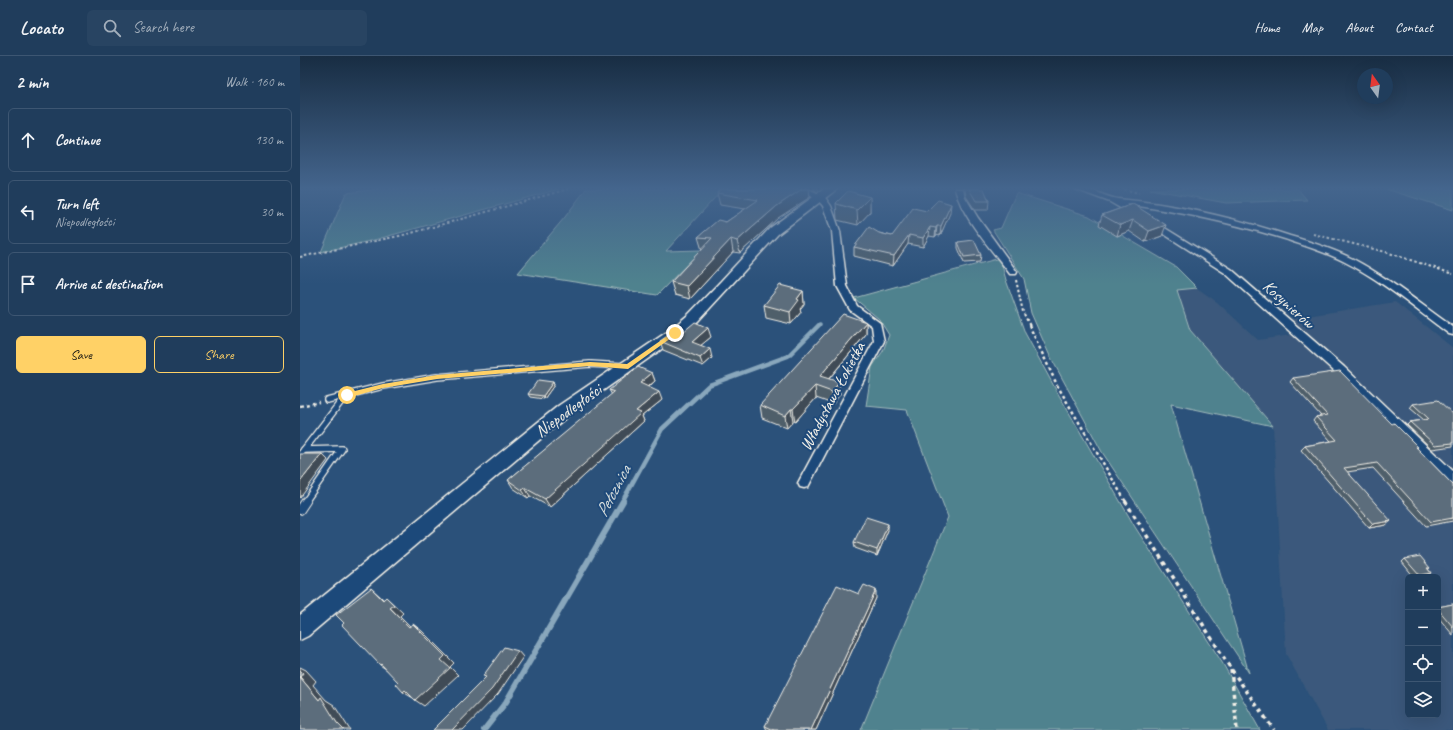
<!DOCTYPE html>
<html lang="en">
<head>
<meta charset="utf-8">
<style>
	:root { --surface:#203d5c; --page:#284462; --text:#f1f3f6; --muted:#a2aebb; --line:#3d5672; --accent:#ffd166 }
	body { margin:0; font-family:Caveat,sans-serif; background:var(--page); color:var(--text) }
	.controls { position:absolute; right:12px; bottom:12px; display:grid; overflow:hidden; border-radius:6px; box-shadow:0 4px 16px #0002 }
	.controls button { width:36px; height:36px; display:grid; place-items:center; padding:0; border:0; border-bottom:1px solid var(--line); background:var(--surface); color:var(--text); font:20px sans-serif }
	.compass { position:absolute; left:1057px; top:12px; width:36px; height:36px; border-radius:50%; background:var(--surface); box-shadow:0 4px 16px #0002; rotate:346deg }
	.stop { position:absolute; width:12px; height:12px; margin:-9px; border:3px solid #ffd166; border-radius:50%; background:#fff }
	.stop.end { background:#ffd166; border-color:#fff; box-shadow:0 1px 4px #0008 }
	.list { margin:0; padding:0; list-style:none }
	h2 { display:flex; justify-content:space-between; align-items:center; height:52px; margin:0; padding:0 16px; font-size:17px }
	h2 small { font-size:13px; font-weight:400; color:var(--muted) }
	.list li { display:grid; grid-template-columns:26px 1fr auto; gap:12px; align-items:center; box-sizing:border-box; height:64px; margin:0 8px 8px; padding:0 8px; border:1px solid var(--line); border-radius:6px }
	.list b { display:block; font-size:15px; white-space:nowrap }
	.list p { margin:0; font-size:13px; white-space:nowrap; color:var(--muted) }
	.list em { font-size:13px; font-style:normal; color:var(--muted) }
	.actions { display:flex; gap:8px; padding:12px 16px }
	.actions a { flex:1; padding:9px 0; border:1px solid var(--accent); border-radius:6px; text-align:center; font-size:14px; color:var(--accent) }
	.actions .main { background:var(--accent); color:#111 }
	.icon { flex:none; width:22px; height:22px; fill:none; stroke:currentColor; stroke-width:2; stroke-linecap:round; stroke-linejoin:round }
	.map { position:relative; flex:none; width:1153px; height:674px; overflow:hidden }
	header { display:flex; align-items:center; gap:24px; box-sizing:border-box; height:56px; padding:0 20px; background:var(--surface); border-bottom:1px solid var(--line) }
	header strong { font-size:19px }
	nav { display:flex; gap:22px; margin-inline-start:auto; font-size:14px }
	.search { width:280px; height:36px; background:var(--page); display:flex; align-items:center; gap:10px; box-sizing:border-box; padding:0 14px; border-radius:6px; color:var(--muted); font-size:15px }
	main { display:flex }
	aside { flex:1; background:var(--surface) }
	.map>svg:first-child { display:block }
</style>
</head>
<body>
<header>
<strong>Locato</strong>
<div class="search"><svg class="icon" aria-label="search" viewBox="0 0 24 24"><circle cx="10" cy="10" r="6"/><path d="M15 15l6 6"/></svg>Search here</div>
<nav><a>Home</a><a>Map</a><a>About</a><a>Contact</a></nav>
</header>
<main>
<aside>
<h2>2 min<small>Walk · 160 m</small></h2>
<ul class="list">
<li><svg class="icon" aria-label="ahead" viewBox="0 0 24 24"><path d="M12 20V5M6 11l6-6 6 6"/></svg><div><b>Continue</b></div><em>130 m</em></li>
<li><svg class="icon" aria-label="left" viewBox="0 0 24 24"><path d="M17 20v-9H6M10 6l-5 5 5 5"/></svg><div><b>Turn left</b><p>Niepodległości</p></div><em>30 m</em></li>
<li><svg class="icon" aria-label="arrive" viewBox="0 0 24 24"><path d="M6 21V4h12l-3 4 3 4H6"/></svg><div><b>Arrive at destination</b></div></li>
</ul>
<div class="actions"><a class="main">Save</a><a>Share</a></div>
</aside>
<div class="map">
<svg width="1153" height="674" viewBox="0 0 1153 674">
	<rect width="100%" height="100%" fill="#2b517a"/>
	<filter id="ink" filterUnits="userSpaceOnUse"><feTurbulence type="fractalNoise" baseFrequency=".025" numOctaves="2"/><feDisplacementMap in="SourceGraphic" scale="8" xChannelSelector="R" yChannelSelector="G"/><feConvolveMatrix kernelMatrix="1 2 1 2 8 2 1 2 1" color-interpolation-filters="sRGB"/></filter>
	<g filter="url(#ink)">
		<!-- built -->
		<path fill="#3a597b" fill-rule="evenodd" d="M897,232l20,14 41,38 33,-5 -15,-14 119,-19 58,46v382h-125l-42,-76 -13,-228 -83,-96 -13,-40zM1108,521h30v138h-30z"/>
		<!-- green -->
		<g fill="#4f828e" stroke="#a2babb">
			<path d="M79,133h180l-185,51 -53,12 25,-59z"/>
			<path d="M286,133h137l-57,62 35,-1 -44,45 -139,-22 47,-56z"/>
			<path d="M850,133h148l9,11 -81,3z"/>
			<path d="M1086,133h67v21z"/>
			<path d="M716,137l73,23 87,51 21,21 -20,2 13,40 83,96 -102,-22 78,269 -147,-221 -53,-98 -18,-41 -7,-34 -31,-49 8,-2z"/>
			<path d="M700,202l6,22 19,53 31,57 79,137 88,137 37,66h-399l87,-213 -41,-107 -41,-4 6,-39 11,-16 6,-16 -10,-16 -25,-21z"/>
		</g>
		<g fill="none" stroke-linecap="round" stroke-linejoin="round">
			<!-- stream-far2 -->
			<path stroke="#89a7bc" stroke-width="3.5" d="M518,270l2,-2"/>
			<!-- stream-far1 -->
			<path stroke="#89a7bc" stroke-width="4.5" d="M322,446l40,-73 47,-44 79,-29 31,-31"/>
			<!-- stream -->
			<path stroke="#89a7bc" stroke-width="6" d="M184,674l22,-28 117,-201"/>
			<!-- service-far1 casing -->
			<g stroke="#f4f1e8" stroke-width="8">
				<g id="service-far1">
					<path d="M27,344l56,-14 54,-9 153,-13 33,2"/>
					<path d="M4,394l38,-1 -37,53"/>
					<path d="M0,399l46,-60"/>
				</g>
			</g>
			<!-- service casing -->
			<g stroke="#f4f1e8" stroke-width="10">
				<path id="service" d="M0,454l6,-9"/>
			</g>
			<!-- minor casing -->
			<g stroke="#f4f1e8" stroke-width="3">
				<g id="minor">
					<path d="M498,133h10l16,7 7,10 9,25 7,55 10,20 23,17 4,18 -76,146 -4,1 -4,-1 -2,-4 76,-142 -2,-15 -22,-16 -13,-24 -5,-55 -9,-25 -5,-6z"/>
					<path d="M655,133h8l2,8 13,21 39,54 -1,2h-6c-19,-26 -46,-53 -55,-85z"/>
					<path d="M775,133c3,0 8,0 12,0 10,2 21,9 31,10 58,5 117,19 172,37 21,6 43,13 63,23 36,19 67,45 100,68v8l-4,-1c-34,-25 -66,-53 -104,-72 -19,-10 -40,-16 -60,-23 -52,-16 -105,-27 -159,-35l105,65 113,98 109,104v13l-4,-1 -113,-110 -111,-100 -72,-46 -43,-25z"/>
				</g>
			</g>
			<!-- secondary casing -->
			<g stroke="#f4f1e8" stroke-width="3">
				<path id="secondary" d="M524,133h13l-59,45 -80,87 -18,15 -110,78 -262,222 -8,4v-25l258,-209 112,-76 18,-15 33,-34 49,-53z"/>
			</g>
			<!-- path-far2 -->
			<g stroke="#f4f1e8" stroke-width="2" stroke-dasharray="2.5 2.5" stroke-linecap="butt">
				<path d="M824,133l15,4"/>
				<path d="M1013,178l73,18 67,22"/>
				<path d="M0,201l108,-23 160,-45"/>
				<path d="M716,224l7,32 7,14"/>
			</g>
			<!-- path-far1 -->
			<g stroke="#f4f1e8" stroke-width="2.5" stroke-dasharray="3 3" stroke-linecap="butt">
				<path d="M729,269l28,60 69,117"/>
				<path d="M0,350l19,-4"/>
			</g>
			<!-- path -->
			<g stroke="#f4f1e8" stroke-width="3.5" stroke-dasharray="4 4" stroke-linecap="butt">
				<path d="M825,445l106,168 43,61"/>
				<path d="M931,613l6,61"/>
			</g>
			<!-- service-far1 -->
			<use href="#service-far1" stroke="#1f4a7a" stroke-width="5.5"/>
			<!-- service -->
			<use href="#service" stroke="#1f4a7a" stroke-width="8"/>
			<!-- minor -->
			<use href="#minor" fill="#1f4a7a" fill-rule="evenodd"/>
			<!-- secondary -->
			<use href="#secondary" fill="#1f4a7a" fill-rule="evenodd"/>
		</g>
		<!-- wall -->
		<g fill="#4f5e6b" stroke="#f4f1e8">
			<path d="M420,133h89l1,8 -32,21 -38,35 -7,-1 -43,47 -15,-4 -4,-13 31,-32 -4,-13 28,-15 19,-13 -25,-4 -3,-12z"/>
			<path d="M513,133h6l-1,3z"/>
			<path d="M665,133h19l5,12 -1,9h-13l-9,-14z"/>
			<path d="M570,141v15l-12,13 -21,-5 -1,-17z"/>
			<path d="M833,148l29,32 -17,6 -16,-11 -12,5 -18,-11 3,-10z"/>
			<path d="M627,155l23,2 -10,23 -4,-1 -1,2 -6,-1 -6,11 -15,-3 -15,22 -39,-10v-9l25,-14 13,3z"/>
			<path d="M658,186l23,13 -1,7 -16,1 -6,-15z"/>
			<path d="M503,235l1,13 -4,5 1,3 -10,12 -25,-6 -2,-13z"/>
			<path d="M566,266v12l-37,45 11,15 -7,10 -17,-6 -21,24 -2,-1 -6,7 -25,-10 -2,-13z"/>
			<path d="M377,281h34l-10,8 11,13 -9,8 -40,-16 -3,-9z"/>
			<path d="M352,317l3,8 -6,6 13,13 -20,16 2,5 -94,86 -20,-11 -2,2 -15,-10 -5,-8 104,-85 -3,-5z"/>
			<path d="M993,322l99,46 26,23 -1,1 36,37v36l-27,5 -53,-58 -26,4 39,53 -17,3 -68,-78 4,-4 26,-5 -18,-20 3,-4 5,-1 -31,-34z"/>
			<path d="M253,326l1,3 -10,14 -14,-2 -2,-3z"/>
			<path d="M1113,348l40,10v32l-21,3 -25,-24 3,-3 14,-2 -14,-12z"/>
			<path d="M588,474l-11,26 -22,-8 -1,-6z"/>
			<path d="M1105,503l25,9 -2,1 3,4 -4,3 -7,1h-6l-12,-15z"/>
			<path d="M559,538l17,4 -60,132h-49l-2,-4z"/>
			<path d="M1153,548v31l-15,-18v-10z"/>
		</g>
		<!-- shaded-wall -->
		<g fill="#404c57" stroke="#f4f1e8">
			<path d="M502,133h7l1,8 -32,21 -38,35 -3,-12 40,-35z"/>
			<path d="M570,141v15l-12,13 -1,-15z"/>
			<path d="M651,148l-1,9 -10,23 1,-10z"/>
			<path d="M833,164l-4,11 -12,5 3,-11z"/>
			<path d="M866,169l-4,11 -17,6 4,-11z"/>
			<path d="M637,170l-1,9 -1,2 1,-9z"/>
			<path d="M630,171l-1,9 -6,11v-9z"/>
			<path d="M609,179l-1,9 -15,22 1,-10z"/>
			<path d="M431,183l2,13 -43,47 -3,-13z"/>
			<path d="M503,235l1,13 -4,5 1,3 -10,12 -1,-12 7,-13z"/>
			<path d="M566,266v12l-45,54 -1,-12z"/>
			<path d="M408,272l3,9 -17,14 -2,-9z"/>
			<path d="M410,293l2,9 -9,8 -3,-8z"/>
			<path d="M352,317l3,8 -12,10 -3,-8z"/>
			<path d="M253,326l1,3 -10,14 -1,-3z"/>
			<path d="M539,326l1,12 -7,10 -1,-12z"/>
			<path d="M515,330l1,12 -21,24 -2,-13z"/>
			<path d="M359,336l3,8 -20,16 2,5 -94,86 -5,-8 91,-88z"/>
			<path d="M491,353l2,12 -6,7 -2,-12z"/>
			<path d="M22,398l6,6 -28,38v-16z"/>
			<path d="M225,432l5,8 -2,2 -6,-8z"/>
			<path d="M1091,465l-5,4 -17,3 4,-4z"/>
			<path d="M588,468v6l-11,26v-6z"/>
			<path d="M71,532l21,19 -6,-10 17,16 -3,3 18,18 -9,-7z"/>
			<path d="M576,534v8l-60,132h-5z"/>
			<path d="M113,568l9,7 32,32 -4,4 8,8 -34,31 -9,-6 26,-40z"/>
			<path d="M218,595l5,6 -25,37 -35,36h-11z"/>
			<path d="M81,608l9,8 -10,-7z"/>
			<path d="M0,611l6,3 10,11 -3,4 13,15 8,5 16,25h-6l-7,-7 -18,-23 -19,-23z"/>
			<path d="M105,634l10,6 -2,2 -10,-6z"/>
		</g>
		<!-- building -->
		<g fill="#5c6d7c" stroke="#f4f1e8">
			<path d="M420,133h82l-25,17 -40,35 -6,-2 -44,47 -16,-4 41,-44 -14,-1 20,-17 8,2 32,-22 -41,-7z"/>
			<path d="M669,133h15l5,12h-13z"/>
			<path d="M548,135l22,6 -13,13 -20,-6 -1,-1z"/>
			<path d="M638,144l13,4 -10,22h-4l-1,2 -6,-1 -7,11 -14,-3 -15,21 -40,-9 15,-20 10,6 13,3 21,-28 14,3z"/>
			<path d="M833,148l33,21 -17,6 -16,-11 -13,5 -18,-10z"/>
			<path d="M674,184l7,15 -17,2 -6,-15z"/>
			<path d="M480,229l23,6 -6,8 2,1 -9,12 -26,-7z"/>
			<path d="M543,258l23,8 -46,54 19,6 -7,10 -17,-6 -22,23h-2l-6,7 -25,-11z"/>
			<path d="M395,266l13,6 -16,14 18,7 -10,9 -40,-17 10,-7 7,3z"/>
			<path d="M338,311l14,6 -12,10 19,9 -23,19 5,2 -96,86 -20,-11 -3,2 -14,-10 106,-88 -5,-2z"/>
			<path d="M1040,315l52,53 2,-1 24,24h-2l37,38v33l-22,4 -54,-59 -33,5 47,53 -18,3 -68,-78 32,-6 -21,-23 11,-2 -34,-37z"/>
			<path d="M238,324l15,2 -10,14 -15,-2z"/>
			<path d="M1138,344l15,14v29l-18,2 -25,-23 19,-3 -16,-15z"/>
			<path d="M0,398h22l-22,28z"/>
			<path d="M566,461l22,7 -11,26 -23,-8z"/>
			<path d="M1120,500l10,12h-3l4,5 -12,2 -14,-16z"/>
			<path d="M537,529l22,9 5,-9 12,5 -65,140h-37l-9,-4z"/>
			<path d="M71,532l12,12 3,-3 8,8 -4,3 19,19 4,-3 32,32 -4,4 9,8 -35,32 -10,-10 -2,2 -7,-8 2,-2 -17,-18 -1,1 -38,-40 2,-2 -8,-8z"/>
			<path d="M1153,548v23l-15,-18v-2z"/>
			<path d="M204,591l14,4 -26,38 -40,41h-19l53,-53 -3,-1z"/>
			<path d="M0,614l3,3 -3,4z"/>
			<path d="M0,621l19,23 2,-3 16,26 7,7h-44z"/>
		</g>
	</g>
	<!-- sky -->
	<linearGradient id="sky" x2="0" y2="1"><stop stop-color="#182d43"/><stop offset="0.58" stop-color="#44658d"/><stop offset="1" stop-color="#44658d" stop-opacity="0"/></linearGradient>
	<rect width="1153" height="228" fill="url(#sky)"/>
	<!-- route -->
	<path fill="#ffd166" d="M373,276l5,1 -50,36 -38,-3 -153,13 -54,9 -36,10 -4,-3 4,-2 36,-9 54,-9 153,-13 37,2z"/>
	<g text-anchor="middle" stroke-width="4" stroke-linejoin="round" paint-order="stroke">
		<!-- street labels -->
		<g font-size="17" fill="#f4f1e8" stroke="#1f4a7a">
			<text transform="translate(989 248) rotate(42)" y="6">Kosynierów</text>
			<text transform="translate(532 340) rotate(-62)" y="6">Władysława Łokietka</text>
			<text transform="translate(268 354) rotate(-36)" y="6">Niepodległości</text>
		</g>
		<!-- water labels -->
		<g font-size="18" font-style="italic" fill="#d9dfdd" stroke="#1f4a7a">
			<text transform="translate(313 435) rotate(-62)" y="6">Pełcznica</text>
		</g>
	</g>
</svg>
<div class="controls">
<button>+</button>
<button>−</button>
<button><svg class="icon" aria-label="locate" viewBox="0 0 24 24"><circle cx="12" cy="12" r="6"/><path d="M12 2v4M12 18v4M2 12h4M18 12h4"/></svg></button>
<button><svg class="icon" aria-label="layers" viewBox="0 0 24 24"><path d="M12 4l9 5-9 5-9-5zM3 14l9 5 9-5"/></svg></button>
</div>
<svg class="compass" viewBox="-18 -18 36 36"><path d="M0-13l5 13h-10z" fill="#e53935"/><path d="M0 13l5-13h-10z" fill="#a2aebb"/></svg>
<div class="stop" style="left:47px;top:339px"></div>
<div class="stop end" style="left:375px;top:277px"></div>
</div>
</main>
</body>
</html>
